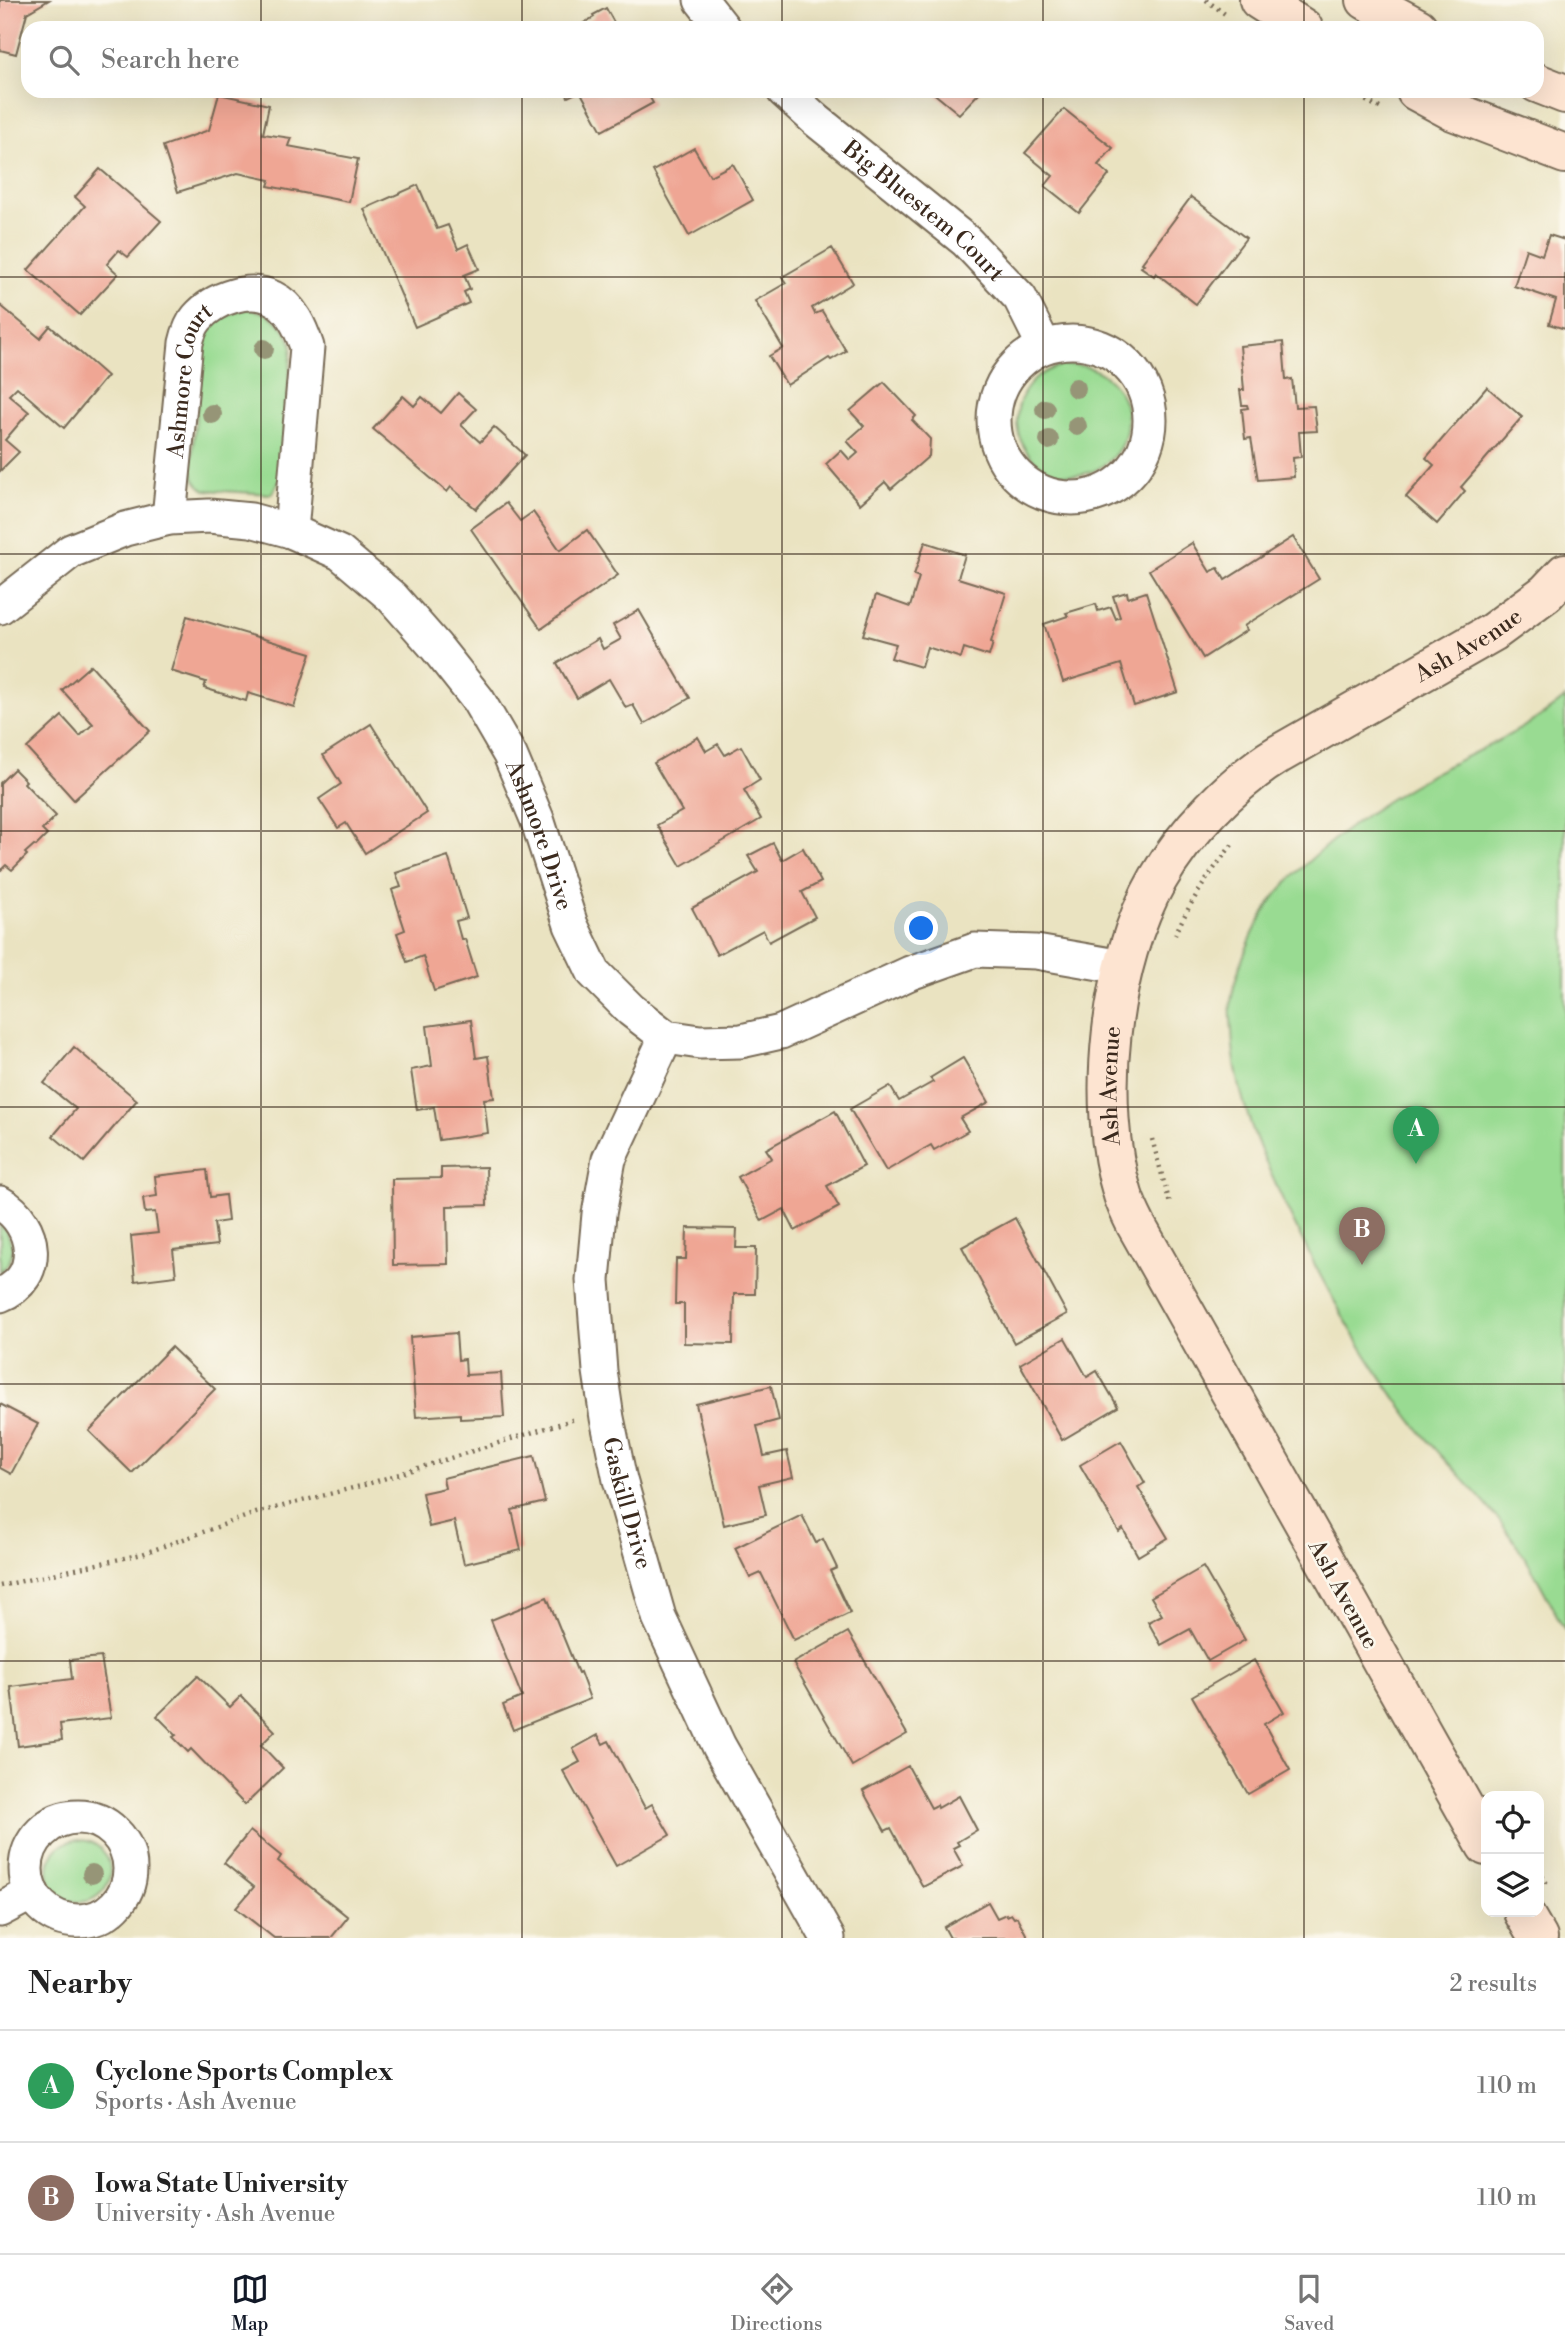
<!DOCTYPE html>
<html lang="en">
<head>
<meta charset="utf-8">
<style>
	:root { --surface:#fff; --page:#f2f2f2; --text:#222; --muted:#767676; --line:#e0e0e0; --accent:#111827 }
	body { margin:0; font-family:"Libre Bodoni",serif; background:var(--page); color:var(--text) }
	.controls { position:absolute; right:21px; bottom:21px; display:grid; overflow:hidden; border-radius:14px; box-shadow:0 7px 28px #0002 }
	.controls button { width:63px; height:63px; display:grid; place-items:center; padding:0; border:0; border-bottom:2px solid var(--line); background:var(--surface); color:var(--text); font:35px sans-serif }
	.you { position:absolute; left:922px; top:929px; width:24px; height:24px; margin:-18px; border:5px solid #fff; border-radius:50%; background:#1a73e8; box-shadow:0 0 0 10px #1a73e833 }
	.badge { display:grid; place-items:center; width:46px; height:46px; border-radius:50%; background:var(--accent); color:#fff; font-size:23px; font-weight:700 }
	.pin { position:absolute; translate:-50% -58px; filter:drop-shadow(0 2px 4px #0008) }
	.pin::after { content:''; position:absolute; top:37px; width:24px; height:21px; background:inherit; clip-path:polygon(0 0,100% 0,50% 100%) }
	.list { margin:0; padding:0; list-style:none }
	h2 { display:flex; justify-content:space-between; align-items:center; height:91px; margin:0; padding:0 28px; font-size:30px }
	h2 small { font-size:23px; font-weight:400; color:var(--muted) }
	.list li { display:grid; grid-template-columns:46px 1fr auto; gap:21px; align-items:center; box-sizing:border-box; height:112px; padding:0 28px; border-top:2px solid var(--line) }
	.list b { display:block; font-size:26px; white-space:nowrap }
	.list p { margin:0; font-size:23px; white-space:nowrap; color:var(--muted) }
	.list em { font-size:23px; font-style:normal; color:var(--muted) }
	.icon { flex:none; width:38px; height:38px; fill:none; stroke:currentColor; stroke-width:2; stroke-linecap:round; stroke-linejoin:round }
	.map { position:relative; flex:none; width:1565px; height:1938px; overflow:hidden }
	.search { position:absolute; background:var(--surface); box-shadow:0 7px 28px #0002; left:21px; right:21px; top:21px; height:77px; display:flex; align-items:center; gap:18px; box-sizing:border-box; padding:0 24px; border-radius:21px; color:var(--muted); font-size:26px }
	.sheet { height:315px; background:var(--surface) }
	nav { display:flex; justify-content:space-around; align-items:center; box-sizing:border-box; height:98px; border-top:2px solid var(--line); background:var(--surface); font-size:19px; color:var(--muted) }
	nav a { display:grid; justify-items:center; gap:4px }
	nav .on { color:var(--accent) }
	.map>svg:first-child { display:block }
</style>
</head>
<body>
<div class="map">
<svg width="1565" height="1938" viewBox="0 0 1565 1938">
	<rect width="100%" height="100%" fill="#fbf7ec"/>
	<filter id="ink" filterUnits="userSpaceOnUse"><feTurbulence type="fractalNoise" baseFrequency=".0143" numOctaves="2"/><feDisplacementMap in="SourceGraphic" scale="14" xChannelSelector="R" yChannelSelector="G"/><feConvolveMatrix kernelMatrix="1 2 1 2 8 2 1 2 1" color-interpolation-filters="sRGB"/></filter>
	<filter id="wash" filterUnits="userSpaceOnUse"><feTurbulence type="fractalNoise" baseFrequency=".00686" numOctaves="4" result="noise"/><feDisplacementMap in="SourceGraphic" scale="28" xChannelSelector="R" yChannelSelector="G"/><feGaussianBlur stdDeviation="1.57" result="paint"/><feColorMatrix in="noise" values="0 0 0 0 0 0 0 0 0 0 0 0 0 0 0 0 0 1.4 0 .05"/><feComposite in="paint" operator="in"/></filter>
	<g filter="url(#wash)">
		<rect width="100%" height="100%" fill="#eae3c1"/>
		<!-- green -->
		<g fill="#99db92" stroke="#6a8258" stroke-width="2">
			<path d="M245,308c23,3 39,14 47,36l-11,135 -10,15 -66,-4c-9,-6 -12,-12 -14,-22l12,-124c8,-24 20,-27 42,-36z"/>
			<circle cx="1072" cy="420" r="55"/>
			<path d="M1565,698v933c-19,-37 -38,-75 -64,-108 -29,-38 -66,-70 -94,-109 -44,-59 -81,-124 -113,-191 -29,-60 -60,-124 -62,-192 -1,-10 -2,-21 -1,-30 6,-36 27,-87 52,-114 41,-45 94,-82 147,-112 45,-24 96,-44 135,-77z"/>
			<path d="M0,1223c13,16 19,34 0,49z"/>
			<circle cx="79" cy="1871" r="31"/>
		</g>
		<g id="blocks">
			<!-- building -->
			<g fill="#efa694">
				<path d="M0,0h49l-22,13 -11,41 -16,-4z"/>
				<path d="M606,8l11,20h-42l19,-11 -1,-2z"/>
				<path d="M565,91h81l7,12 -51,28 -22,-40 -12,6z"/>
				<path d="M931,91h50l-22,23z"/>
				<path d="M219,94l50,11 -6,29 28,4 -3,8 70,13 -9,43 -81,-16 2,-6 -32,-7 -60,19 -15,-46 46,-16z"/>
				<path d="M1064,109l49,39 -15,17 11,10 -30,38 -34,-27 8,-10 -28,-23z"/>
				<path d="M694,148l16,28 23,-12 20,36 -64,36 -36,-65z"/>
				<path d="M100,169l61,52 -33,36 -9,-7 -12,14 11,10 -38,41 -52,-45 57,-64 -10,-9z"/>
				<path d="M418,185l19,44 11,-4 10,24 10,-5 11,25 -15,6 6,14 -6,3 5,11 -54,24 -51,-118z"/>
				<path d="M1191,197l55,41 -50,66 -40,-31 -2,3 -13,-9 3,-3 -2,-1z"/>
				<path d="M1549,235l16,5v89l-16,-5 7,-24 -42,-14 12,-37 16,6z"/>
				<path d="M832,248l21,35 -41,25 3,6 7,-3 24,40 -15,9 -2,-2 -42,27 -18,-29 14,-8 -28,-47 31,-18 -4,-6z"/>
				<path d="M0,305l40,33 10,-12 57,50 -43,52 -47,-41 -8,8 20,17 -24,28 14,12 -19,19z"/>
				<path d="M1283,342l3,38 6,-1 3,28 19,-1 3,25 -18,1 2,25 -8,1 1,19 -36,3 -7,-42 -6,1 -3,-30 6,-1 -1,-3h-5l-2,-15h4l-4,-44z"/>
				<path d="M884,382l32,34 -4,4 18,19 -1,17 -38,33 -6,-7 -25,22 -34,-40 15,-14 9,10 8,-7 -11,-12 17,-15 -14,-15z"/>
				<path d="M1487,387l35,30 -61,70 4,4 -28,33 -31,-27 28,-32 -8,-7z"/>
				<path d="M458,393l18,16 -15,16 19,17 14,-15 31,28 -49,54 -25,-22 -4,5 -74,-63 30,-33 11,10 8,-9 19,16z"/>
				<path d="M506,503l14,18 13,-9 27,38 27,-20 31,45 -77,54 -70,-100z"/>
				<path d="M1293,537l26,42 -75,47 3,4 -44,28 -54,-88 43,-27 18,29 8,-4 7,12z"/>
				<path d="M925,542l40,13 -7,23 48,15 -15,49 2,1 -4,13 -25,-8 -3,10 -34,-11 -6,20 -30,-9 5,-14 -33,-9 13,-40 34,12 9,-30 -5,-2z"/>
				<path d="M1127,592l1,6 18,-6 32,100 -44,14 -13,-42 -58,18 -19,-58 24,-8 -2,-3 30,-9 2,7 13,-4 5,12 4,-2 -7,-21z"/>
				<path d="M639,610l51,88 -46,26 -11,-19 -7,3 -17,-29 -32,19 -20,-35 41,-24 5,10 18,-10 -8,-14z"/>
				<path d="M187,616l124,37 -17,54 -46,-14 -2,8 -42,-13 2,-6 -35,-11z"/>
				<path d="M91,665l59,66 -76,69 -47,-52 35,-32 18,20 13,-12 -31,-34z"/>
				<path d="M371,724l56,89 -62,40 -19,-30 -8,5 -19,-29 22,-15 -18,-29z"/>
				<path d="M698,737l8,14 12,-7 7,11 16,-9 19,34 -16,10 17,29 -80,47 -24,-41 25,-14 -28,-48z"/>
				<path d="M14,769l12,12 -2,2 32,33 -14,14 5,5 -11,11 -2,-1 -9,8 2,2 -15,15 -6,-5 -6,6v-88z"/>
				<path d="M773,843l9,17 21,-12 18,34 -19,10 13,25 -46,25 -6,-12 -46,25 -25,-47 66,-36 -10,-16z"/>
				<path d="M448,856l19,62 -11,3 5,18h4l12,38 -43,14 -11,-35 -16,6 -10,-29 8,-3 -13,-40 9,-3 -5,-14z"/>
				<path d="M471,1020l5,38 12,-2 6,42 -10,1 4,34 -49,7 -5,-33 -17,3 -6,-40 21,-4 -5,-40z"/>
				<path d="M74,1047l63,53 -53,62 -31,-26 23,-27 -32,-26z"/>
				<path d="M963,1058l26,44 -29,16 8,13 -34,19 -3,-5 -45,26 -36,-62 40,-23 9,15 34,-19 -3,-4z"/>
				<path d="M835,1111l29,55 -37,20 12,21 -44,24 -11,-22 -22,12 -24,-44 34,-19 -6,-9z"/>
				<path d="M486,1167l1,38 -40,1 1,58 -55,1 -1,-86 49,-1v-10z"/>
				<path d="M207,1170l3,27 15,-2 3,26 -14,2 3,22 -44,5 3,26 -41,5 -4,-45 27,-3 -3,-21 -10,1 -2,-15 14,-2 -2,-20z"/>
				<path d="M1015,1218l52,96 -53,29 -52,-96z"/>
				<path d="M687,1228l50,1 -1,19h20l-1,46h-21l-1,50 -49,-1v-39h-9l1,-45h10z"/>
				<path d="M456,1333l2,27 7,-1 1,16 35,-2 3,44 -44,2v-5l-44,3 -6,-80z"/>
				<path d="M1065,1338l22,39 10,-6 21,36 -56,33 -42,-76z"/>
				<path d="M171,1347l44,42 -83,84 -43,-42z"/>
				<path d="M771,1386l8,34 -22,6 7,30 23,-5 6,26 -34,8 7,30 -42,10 -28,-121z"/>
				<path d="M0,1404l38,20 -27,50 -11,-6z"/>
				<path d="M1121,1441l24,42 -7,4 30,51 -30,18 -15,-27 -4,3 -39,-67z"/>
				<path d="M534,1456l11,46 -33,8 9,40 -57,14 -10,-43 -25,6 -7,-34 23,-5 -2,-10z"/>
				<path d="M802,1515l14,28 7,-4 14,29 -7,3 20,42 -56,27 -33,-67 -11,5 -15,-30z"/>
				<path d="M1203,1567l42,73 -37,21 -18,-32 -29,16 -13,-23 14,-7 -11,-18z"/>
				<path d="M547,1597l31,76 2,-1 10,27 -77,31 -10,-25 19,-8 -31,-77z"/>
				<path d="M848,1632l59,102 -55,32 -59,-103z"/>
				<path d="M101,1657l10,61 -51,6 2,16 -44,6 -7,-59 61,-8 -2,-19z"/>
				<path d="M1254,1660l30,52 -20,12 26,46 -42,24 -56,-98z"/>
				<path d="M198,1676l32,31 11,-11 34,35 -14,14 22,23 -38,37 -54,-56 -3,3 -15,-15 3,-2 -19,-19z"/>
				<path d="M598,1735l5,9 6,-3 36,67 7,-4 18,31 -54,31 -53,-95 17,-9 -7,-13z"/>
				<path d="M908,1766l23,42 6,-3 1,3 21,-12 18,34 -20,12 2,3 -6,3 10,18 -40,21 -32,-59 -6,3 -22,-40z"/>
				<path d="M250,1831l31,25 -3,5 70,56 -17,21h-57l-38,-30 18,-21 -30,-24z"/>
				<path d="M988,1902l9,16 9,-4 1,2 4,-2 3,4 3,-1 11,21h-78l-6,-11z"/>
			</g>
		</g>
	</g>
	<g filter="url(#ink)">
		<use href="#blocks" fill-opacity="0" stroke="#786b57" stroke-width="2"/>
		<g fill="none" stroke-linecap="round" stroke-linejoin="round">
			<!-- street casing -->
			<g stroke="#786b57" stroke-width="37">
				<g id="street">
					<path d="M701,0l22,28"/>
					<path id="s1" d="M784,91l32,29 150,121 54,57 24,48"/>
					<circle cx="1072" cy="420" r="78"/>
					<path id="s2" d="M169,518l17,-175c2,-9 5,-18 11,-25 17,-20 53,-32 76,-20 19,9 28,31 34,49l-16,184"/>
					<path id="s3" d="M0,607l71,-56 54,-22 44,-11 40,-2 42,4 40,11 49,22 52,44 44,50 42,53 32,55 27,64 34,106 23,48 37,37 35,27 34,5 41,-1 40,-9 129,-59 65,-23 61,2 87,15"/>
					<path id="s4" d="M666,1037l-57,122 -10,55 -6,66 7,91 7,47 13,62 39,137 60,129 109,192"/>
					<path d="M0,1203c37,20 44,75 0,92"/>
					<circle cx="78" cy="1869" r="52"/>
					<path d="M0,1910l32,-17"/>
				</g>
			</g>
			<!-- secondary casing -->
			<g stroke="#786b57" stroke-width="42">
				<g id="secondary">
					<path d="M1259,0l44,28"/>
					<path d="M1366,0l52,28"/>
					<path d="M1537,83l28,11"/>
					<path d="M1416,91l37,20 112,43"/>
					<path id="s5" d="M1486,1846l-350,-621c-5,-10 -10,-20 -13,-30 -29,-92 -13,-233 35,-316 26,-46 76,-98 121,-125l214,-122 53,-39 19,-20"/>
					<path d="M1523,1912l15,26"/>
				</g>
			</g>
			<!-- path -->
			<g stroke="#786b57" stroke-width="4.5" stroke-dasharray="2 5" stroke-linecap="butt">
				<path d="M1206,0l19,14"/>
				<path d="M1347,91l37,19"/>
				<path d="M1175,935c15,-33 34,-61 57,-90"/>
				<path d="M1152,1139l18,65"/>
				<path d="M0,1586l142,-32 114,-41 108,-28 211,-66"/>
				<path d="M1539,1869l8,15"/>
			</g>
			<!-- street -->
			<use href="#street" stroke="#fff" stroke-width="33"/>
			<!-- secondary -->
			<use href="#secondary" stroke="#fde4d1" stroke-width="38"/>
		</g>
		<!-- trees -->
		<g fill="#969577">
			<circle cx="264" cy="349" r="10"/>
			<circle cx="1076" cy="388" r="10"/>
			<circle cx="1045" cy="409" r="10"/>
			<circle cx="212" cy="414" r="10"/>
			<circle cx="1077" cy="426" r="10"/>
			<circle cx="1049" cy="440" r="10"/>
			<circle cx="92" cy="1874" r="10"/>
		</g>
	</g>
	<!-- grid -->
	<path fill="none" stroke="#3b2a1e" stroke-width="2" stroke-opacity="0.55" d="M261,0v28M522,0v28M782,0v28M1043,0v28M1304,0v28M261,91v1847M522,91v1847M782,91v1847M1043,91v1847M1304,91v1847M0,277h1565M0,554h1565M0,831h1565M0,1107h1565M0,1384h1565M0,1661h1565"/>
	<g text-anchor="middle" stroke-width="5" stroke-linejoin="round" paint-order="stroke">
		<!-- street labels -->
		<g font-size="23" fill="#3b2a1e" stroke="#fbf7ec">
			<text dy="8" stroke="none"><textPath href="#s1" startOffset="184">Big Bluestem Court</textPath></text>
			<text dy="8" stroke="none"><textPath href="#s2" startOffset="140">Ashmore Court</textPath></text>
			<text dy="8" stroke="none"><textPath href="#s5" startOffset="1465">Ash Avenue</textPath></text>
			<text dy="8" stroke="none"><textPath href="#s3" startOffset="723">Ashmore Drive</textPath></text>
			<text dy="8" stroke="none"><textPath href="#s5" startOffset="856">Ash Avenue</textPath></text>
			<text dy="8" stroke="none"><textPath href="#s4" startOffset="483">Gaskill Drive</textPath></text>
			<text transform="translate(1344 1594) rotate(61)" y="8">Ash Avenue</text>
		</g>
	</g>
</svg>
<div class="controls">
<button><svg class="icon" aria-label="locate" viewBox="0 0 24 24"><circle cx="12" cy="12" r="6"/><path d="M12 2v4M12 18v4M2 12h4M18 12h4"/></svg></button>
<button><svg class="icon" aria-label="layers" viewBox="0 0 24 24"><path d="M12 4l9 5-9 5-9-5zM3 14l9 5 9-5"/></svg></button>
</div>
<div class="you"></div>
<div class="pin badge" style="left:1416px;top:1164px;background:#2e9e5b">A</div>
<div class="pin badge" style="left:1362px;top:1265px;background:#8d6e63">B</div>
<div class="search"><svg class="icon" aria-label="search" viewBox="0 0 24 24"><circle cx="10" cy="10" r="6"/><path d="M15 15l6 6"/></svg>Search here</div>
</div>
<section class="sheet">
<h2>Nearby<small>2 results</small></h2>
<ul class="list">
<li><span class="badge" style="background:#2e9e5b">A</span><div><b>Cyclone Sports Complex</b><p>Sports · Ash Avenue</p></div><em>110 m</em></li>
<li><span class="badge" style="background:#8d6e63">B</span><div><b>Iowa State University</b><p>University · Ash Avenue</p></div><em>110 m</em></li>
</ul>
</section>
<nav>
<a class="on"><svg class="icon" aria-label="map" viewBox="0 0 24 24"><path d="M3 6l6-2 6 2 6-2v14l-6 2-6-2-6 2zM9 4v14M15 6v14"/></svg>Map</a>
<a><svg class="icon" aria-label="directions" viewBox="0 0 24 24"><path d="M12 3l9 9-9 9-9-9zM9 14v-3h6M13 9l2 2-2 2"/></svg>Directions</a>
<a><svg class="icon" aria-label="saved" viewBox="0 0 24 24"><path d="M7 4h10v16l-5-4-5 4z"/></svg>Saved</a>
</nav>
</body>
</html>
